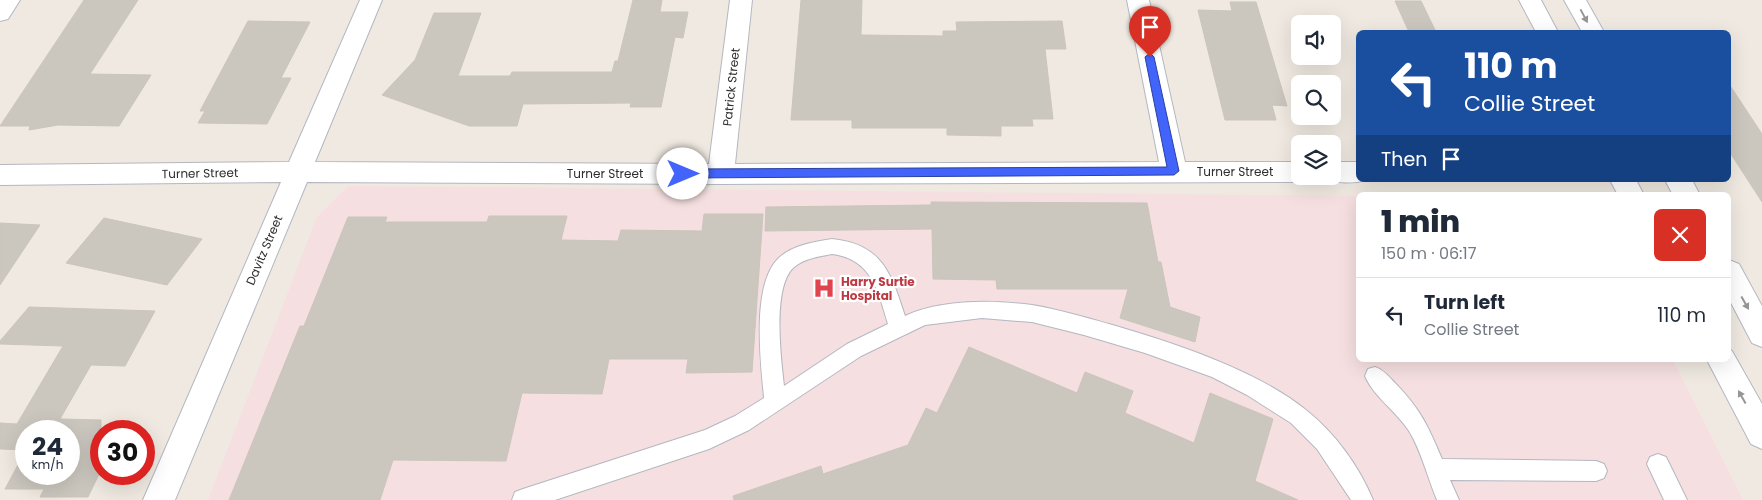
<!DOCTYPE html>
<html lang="en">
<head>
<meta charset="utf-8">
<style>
  :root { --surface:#fff; --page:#f2f2f3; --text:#1f2937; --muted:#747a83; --line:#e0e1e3 }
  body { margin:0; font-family:Poppins,sans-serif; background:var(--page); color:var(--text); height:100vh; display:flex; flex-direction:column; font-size:19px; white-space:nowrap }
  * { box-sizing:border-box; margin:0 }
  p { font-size:16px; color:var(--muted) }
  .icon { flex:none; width:28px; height:28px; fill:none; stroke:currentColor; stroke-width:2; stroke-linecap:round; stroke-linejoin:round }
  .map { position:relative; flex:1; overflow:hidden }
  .details { position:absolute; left:1356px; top:192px; width:375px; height:170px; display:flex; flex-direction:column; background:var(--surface); border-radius:8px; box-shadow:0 5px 20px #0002 }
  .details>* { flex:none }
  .top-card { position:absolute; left:1356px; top:30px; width:375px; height:152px; border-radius:8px; box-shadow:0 5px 20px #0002; background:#1a4fa0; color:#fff; overflow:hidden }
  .fabs { position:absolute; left:1291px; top:15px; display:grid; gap:10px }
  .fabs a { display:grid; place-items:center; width:50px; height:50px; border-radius:8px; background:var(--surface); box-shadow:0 5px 20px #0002; font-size:25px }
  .speed { position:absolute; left:15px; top:420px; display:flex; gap:10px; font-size:25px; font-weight:700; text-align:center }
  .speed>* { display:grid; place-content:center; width:65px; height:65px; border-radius:50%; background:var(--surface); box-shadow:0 5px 20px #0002; line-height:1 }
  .speed small { font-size:12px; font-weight:400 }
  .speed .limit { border:8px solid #d22; background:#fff; color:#111 }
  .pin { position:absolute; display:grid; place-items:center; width:42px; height:42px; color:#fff; margin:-51px -21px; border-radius:50% 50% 50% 0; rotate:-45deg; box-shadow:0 0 5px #0007 }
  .pin .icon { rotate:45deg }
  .me { position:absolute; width:55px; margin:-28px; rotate:90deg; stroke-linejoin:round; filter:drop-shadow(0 0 4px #0008) }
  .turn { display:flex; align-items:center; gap:18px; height:105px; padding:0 25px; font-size:22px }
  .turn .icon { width:65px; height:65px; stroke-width:2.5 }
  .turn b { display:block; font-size:35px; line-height:42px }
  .then { display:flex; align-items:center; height:48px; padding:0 25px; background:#0003; gap:10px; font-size:19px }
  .round { display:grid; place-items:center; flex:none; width:52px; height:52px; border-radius:8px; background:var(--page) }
  .summary { display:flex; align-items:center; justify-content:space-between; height:85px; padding:0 25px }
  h1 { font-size:30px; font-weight:800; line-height:38px }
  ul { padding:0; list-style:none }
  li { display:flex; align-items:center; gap:15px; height:75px; padding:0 25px; border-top:1px solid var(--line) }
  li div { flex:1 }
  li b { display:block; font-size:19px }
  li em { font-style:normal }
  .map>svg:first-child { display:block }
  .medical { fill:#f5dfe0 }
  .building { fill:#cbc7bf; stroke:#cbc5ba; fill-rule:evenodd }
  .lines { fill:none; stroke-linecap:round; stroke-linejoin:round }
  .service-casing { stroke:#b4b7c1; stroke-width:2 }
  .minor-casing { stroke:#b4b7c1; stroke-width:2 }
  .tertiary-casing { stroke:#b4b7c1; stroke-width:2 }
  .service { fill:#fff; fill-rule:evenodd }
  .minor { fill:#fff; fill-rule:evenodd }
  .tertiary { fill:#fff; fill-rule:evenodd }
  .oneway { fill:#969696 }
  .route { fill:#4264fb; stroke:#2b41a3 }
  .labels { text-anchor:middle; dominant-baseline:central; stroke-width:4.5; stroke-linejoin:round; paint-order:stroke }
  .street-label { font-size:12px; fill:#2e2e2e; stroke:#fff }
  .health-label { font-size:12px; font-weight:bold; fill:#be3a42; stroke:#fff; text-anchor:start }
</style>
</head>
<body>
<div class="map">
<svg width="1762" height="500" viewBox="0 0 1762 500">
  <rect width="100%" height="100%" fill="#efe9e1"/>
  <path class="medical" d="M348,186l1011,10v164h314l70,140h-1535l109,-283z"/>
  <path class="building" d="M84,0h54l-48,74 61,1 -32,51 -61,-1 -29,5 1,-4h-30z
    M633,0h29l-2,12h28l-5,26 -8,-1 -14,70h-31l1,-4 -108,1 -6,22h-48l-87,-31 33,-35 19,-47h47l-23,63h52l2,-4h100l3,-11h3z
    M801,0h61l-1,35 82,1v-5h14l-1,-9 106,-1 4,28h-21l8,70h-21l1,7h-32v10l-54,-1v-7h-95v-8h-61z
    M1395,1h26l15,31h-27z
    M1230,2h26l31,104 -15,-1 4,15h-51l-27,-110 34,1z
    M248,21l62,1 -29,56h10l-24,46 -69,-1 7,-12h-5z
    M1729,84l33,50v68l-33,-51z
    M931,202l216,1 11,59h3l9,45 30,10 -5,25 -75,-24 8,-29h-131l-1,-9 -63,-1 -1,-50 -167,2 1,-24 165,-2z
    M704,214h59l-11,158 -66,1 2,-14h-79l-7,35 -80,-1 -16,68 -113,-1 -13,40h-151l71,-174h4l44,-109h39l-2,5h102l2,-6h78l-6,24 57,1 3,-11 81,1z
    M104,218l98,21 -35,46 -101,-22z
    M0,223l40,2 -40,60z
    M29,307l126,4 -30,55 -34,-1 -31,54 41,1v50l-13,27h-48l4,-8h-39l21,-39 -26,-1v-26l17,1 46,-78 -63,-2v-3zM26,431h43v43h-43z
    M969,347l108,46 8,-21 48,19 -8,22 69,30 16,-50 63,26 -18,62 43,19h-564l-1,-4 88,-30 2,8 85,-29 18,-37 11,5z"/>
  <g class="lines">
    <g class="service-casing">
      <path id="service" d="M832,239c50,5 59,34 73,77 36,-17 88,-16 127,-11 25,4 52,12 77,19 62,18 146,45 197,86 29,23 53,56 67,90h-22l-34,-51 -26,-26 -44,-28 -35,-18 -67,-24 -61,-18 -52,-13 -50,-4 -57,7 -64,31 -112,74 -40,19 -154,51h-43l3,-8 8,-3 182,-59 30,-14 29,-18c-3,-35 -14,-117 17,-142 15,-12 34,-14 51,-17zM832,254c40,5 46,37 56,70l-41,20 -63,42c-3,-27 -12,-97 9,-118 11,-10 25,-11 39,-14z
        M1375,367c9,3 14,10 21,17 25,26 32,42 46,75l154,2 8,3 3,7 -3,7 -8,3 -146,-1 9,20h-22c-9,-21 -16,-50 -28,-69 -13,-20 -35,-34 -44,-55l3,-7z
        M1658,454l8,3 21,43h-23l-17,-36 3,-7z"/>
    </g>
    <g class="minor-casing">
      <path id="minor" d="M0,0h20l-12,19 -8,2z
        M360,0h22l-67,162 394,2 21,-164h22l-17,164 424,-2 -32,-162h22l36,162h115v14h11l-2,3 -9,3 -579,2 -414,-2 -132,318h-32l138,-318 -281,3v-20l289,-3z
        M1332,162h27v18h7c-13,4 -30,3 -43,-1l-2,-3h11z"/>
    </g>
    <g class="tertiary-casing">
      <path id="tertiary" d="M1519,0h22l17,32h-22z
        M1564,0h22l18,32h-22z
        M1610,180h26l8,15h-26z
        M1665,180h27l8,15h-27z
        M1729,260l10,4 23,42v41l-10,-4 -23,-44z
        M1729,349l3,2 30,53v45l-11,-5 -44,-84h22z"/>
    </g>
    <use href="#service" class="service"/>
    <use href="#minor" class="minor"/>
    <use href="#tertiary" class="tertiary"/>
  </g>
  <defs><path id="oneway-solid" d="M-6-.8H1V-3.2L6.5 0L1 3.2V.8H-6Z" transform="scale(1.25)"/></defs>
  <g class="oneway">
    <use href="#oneway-solid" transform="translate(1584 16) rotate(62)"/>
    <use href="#oneway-solid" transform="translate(1745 303) rotate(61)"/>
    <use href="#oneway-solid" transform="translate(1742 397) rotate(-119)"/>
  </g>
  <path class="route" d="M1150,53l4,4 25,114 -5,4 -491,3 -6,-4 6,-5 484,-2 -22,-110z"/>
  <defs>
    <g id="hospital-bare" transform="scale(1.725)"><path d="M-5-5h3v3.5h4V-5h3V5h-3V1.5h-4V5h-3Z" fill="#e0444e" stroke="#fff" stroke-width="2.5" paint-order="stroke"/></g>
  </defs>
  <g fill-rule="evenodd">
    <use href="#hospital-bare" x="824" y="288"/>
  </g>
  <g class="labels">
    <g class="street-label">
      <text transform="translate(731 87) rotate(-84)">Patrick Street</text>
      <text x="1235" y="171">Turner Street</text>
      <text transform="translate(200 173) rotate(-1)">Turner Street</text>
      <text x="605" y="173">Turner Street</text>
      <text transform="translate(264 250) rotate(-67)">Davitz Street</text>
    </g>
    <g class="health-label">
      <text x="841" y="281">Harry Surtie<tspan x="841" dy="14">Hospital</tspan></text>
    </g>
  </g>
</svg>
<div class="fabs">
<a><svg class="icon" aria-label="sound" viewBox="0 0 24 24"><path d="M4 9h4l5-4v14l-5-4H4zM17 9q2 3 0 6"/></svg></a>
<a><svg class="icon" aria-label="search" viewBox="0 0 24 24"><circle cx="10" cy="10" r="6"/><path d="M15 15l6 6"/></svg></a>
<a><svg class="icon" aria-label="layers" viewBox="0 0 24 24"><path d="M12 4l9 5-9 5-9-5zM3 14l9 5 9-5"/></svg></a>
</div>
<div class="speed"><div>24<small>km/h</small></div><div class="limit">30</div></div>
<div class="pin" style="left:1150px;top:57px;background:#d93025"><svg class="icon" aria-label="arrive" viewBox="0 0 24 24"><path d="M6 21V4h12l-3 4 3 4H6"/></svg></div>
<svg class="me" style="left:683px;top:174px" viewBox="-20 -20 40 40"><circle r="19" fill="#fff"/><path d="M0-13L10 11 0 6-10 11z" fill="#4264fb"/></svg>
<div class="top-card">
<div class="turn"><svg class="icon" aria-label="left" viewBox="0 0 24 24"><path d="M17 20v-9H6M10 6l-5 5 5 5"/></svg><div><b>110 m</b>Collie Street</div></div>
<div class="then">Then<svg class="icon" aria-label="arrive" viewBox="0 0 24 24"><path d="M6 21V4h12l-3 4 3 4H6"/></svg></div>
</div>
<section class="details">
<div class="summary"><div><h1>1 min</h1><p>150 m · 06:17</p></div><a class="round" style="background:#d93025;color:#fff"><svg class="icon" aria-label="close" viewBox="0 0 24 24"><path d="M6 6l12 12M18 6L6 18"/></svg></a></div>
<ul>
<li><svg class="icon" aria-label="left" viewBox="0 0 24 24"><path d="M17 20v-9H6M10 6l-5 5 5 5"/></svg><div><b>Turn left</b><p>Collie Street</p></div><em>110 m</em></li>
</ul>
</section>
</div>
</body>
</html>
